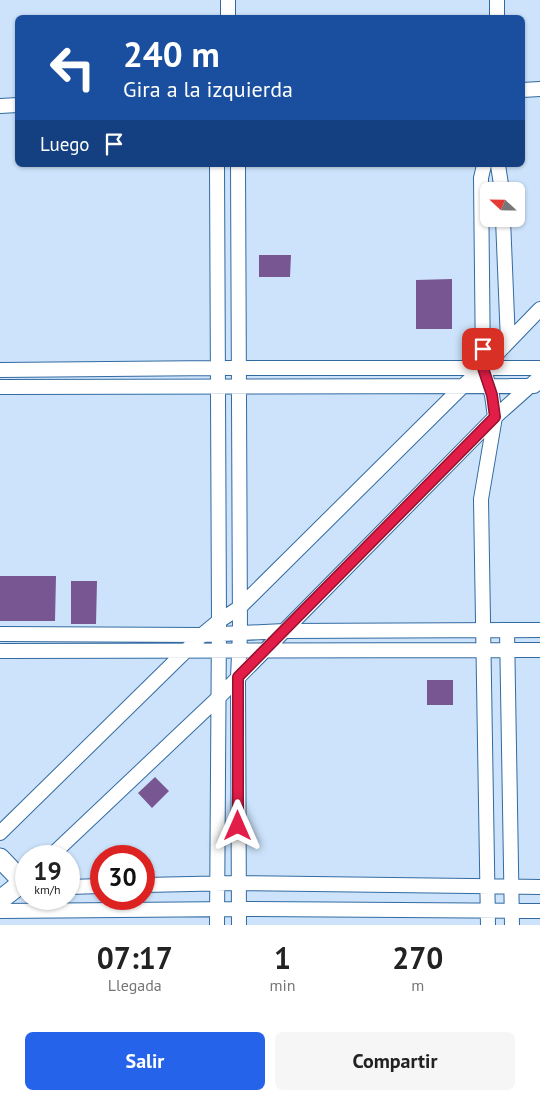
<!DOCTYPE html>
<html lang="es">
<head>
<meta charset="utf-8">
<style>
  :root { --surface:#fff; --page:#f6f6f6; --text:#222; --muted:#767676; --accent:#2563eb }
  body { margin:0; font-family:"PT Sans",sans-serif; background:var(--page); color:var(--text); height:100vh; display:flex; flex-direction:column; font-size:19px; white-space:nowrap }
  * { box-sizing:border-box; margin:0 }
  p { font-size:16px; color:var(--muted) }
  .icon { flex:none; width:28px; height:28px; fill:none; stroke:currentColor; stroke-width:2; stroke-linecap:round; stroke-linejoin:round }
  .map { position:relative; height:925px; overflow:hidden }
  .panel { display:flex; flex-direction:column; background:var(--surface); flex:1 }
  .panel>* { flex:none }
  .banner { position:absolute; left:15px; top:15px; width:510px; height:152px; border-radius:8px; box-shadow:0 1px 4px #0004; background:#1a4fa0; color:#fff; overflow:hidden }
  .needle { width:32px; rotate:292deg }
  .fabs { position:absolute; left:480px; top:182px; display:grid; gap:10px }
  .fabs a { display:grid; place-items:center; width:45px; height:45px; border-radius:8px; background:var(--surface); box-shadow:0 1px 4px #0004; font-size:25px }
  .speed { position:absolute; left:15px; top:845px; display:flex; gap:10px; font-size:25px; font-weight:700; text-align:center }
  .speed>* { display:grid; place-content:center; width:65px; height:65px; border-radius:50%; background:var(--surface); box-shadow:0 1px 4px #0004; line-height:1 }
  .speed small { font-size:12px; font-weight:400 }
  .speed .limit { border:8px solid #d22; background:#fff; color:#111 }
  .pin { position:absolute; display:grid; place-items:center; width:42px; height:42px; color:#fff; margin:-21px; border-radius:10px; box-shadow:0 2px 8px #0006 }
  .me { position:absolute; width:55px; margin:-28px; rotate:0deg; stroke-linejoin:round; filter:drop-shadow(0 0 4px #0008) }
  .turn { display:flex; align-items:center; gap:18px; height:105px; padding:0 25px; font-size:22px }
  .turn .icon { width:65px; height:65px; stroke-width:2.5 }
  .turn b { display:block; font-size:35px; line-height:42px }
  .then { display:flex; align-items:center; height:48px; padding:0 25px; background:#0003; gap:10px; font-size:19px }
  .eta { display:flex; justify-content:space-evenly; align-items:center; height:85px; text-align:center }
  .eta b { font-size:30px; font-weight:700; line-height:35px }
  .button { display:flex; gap:10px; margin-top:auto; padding:10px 25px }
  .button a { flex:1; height:58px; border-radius:8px; background:var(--accent); color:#fff; font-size:20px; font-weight:700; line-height:58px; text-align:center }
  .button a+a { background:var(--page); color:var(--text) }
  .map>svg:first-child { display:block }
  .building { fill:#785691 }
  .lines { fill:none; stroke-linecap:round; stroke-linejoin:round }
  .street-casing { stroke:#336ba1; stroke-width:16 }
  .secondary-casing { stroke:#336ba1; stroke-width:21 }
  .street { stroke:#fff; stroke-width:14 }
  .secondary { stroke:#fff; stroke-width:19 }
  .route-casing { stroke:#92132f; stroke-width:12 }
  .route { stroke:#e11d48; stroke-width:9 }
</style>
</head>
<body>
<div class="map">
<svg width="540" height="925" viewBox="0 0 540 925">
  <rect width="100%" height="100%" fill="#cce3fb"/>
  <path class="building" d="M259,255h32l-1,22h-31z
    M452,279v50h-36v-49z
    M0,576h56l-1,45h-55z
    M71,581h26l-1,43h-25z
    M427,680h26v25h-26z
    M155,777l14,14 -17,17 -14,-15z"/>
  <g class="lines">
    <g class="street-casing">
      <path id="street" d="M228,0v18
        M497,0v18
        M522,90l18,-1
        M0,106l18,-1
        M238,165l2,468 -2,44 1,248
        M484,165l-3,13 2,190 9,27 3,22 -14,82 7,426
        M498,165l4,26
        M503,219l5,123
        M0,370l217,-2h323
        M0,387l534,-1
        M507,630l5,295
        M0,634l202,1 82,-4 256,-1
        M0,651l540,-1
        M0,833l202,-198 17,-14 20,-13 224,-222 20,-18 57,-59
        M51,856l167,-158 277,-281 45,-40
        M144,885l94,-2 302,4
        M69,887l32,-1
        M0,911l239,-2 301,2
        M217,925l2,-304 -2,-456"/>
    </g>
    <g class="secondary-casing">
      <path id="secondary" d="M0,858l23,24 -23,18"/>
    </g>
    <use href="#street" class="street"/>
    <use href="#secondary" class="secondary"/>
  </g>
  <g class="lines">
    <g class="route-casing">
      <path id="route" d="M238,826v-149l257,-260 -3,-22 -9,-27v-19"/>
    </g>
    <use href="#route" class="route"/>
  </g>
</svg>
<div class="fabs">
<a><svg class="needle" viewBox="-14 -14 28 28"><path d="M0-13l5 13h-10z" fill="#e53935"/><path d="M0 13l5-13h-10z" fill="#767676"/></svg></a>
</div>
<div class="speed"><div>19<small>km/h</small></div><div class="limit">30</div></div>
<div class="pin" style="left:483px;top:349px;background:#d93025"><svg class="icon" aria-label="arrive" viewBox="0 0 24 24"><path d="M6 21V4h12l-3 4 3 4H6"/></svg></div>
<svg class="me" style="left:238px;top:826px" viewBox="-20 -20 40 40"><path d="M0-17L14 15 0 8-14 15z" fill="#e11d48" stroke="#fff" stroke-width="4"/></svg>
<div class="banner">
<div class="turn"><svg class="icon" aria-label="left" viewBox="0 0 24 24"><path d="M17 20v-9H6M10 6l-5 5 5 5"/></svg><div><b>240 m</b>Gira a la izquierda</div></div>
<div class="then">Luego<svg class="icon" aria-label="arrive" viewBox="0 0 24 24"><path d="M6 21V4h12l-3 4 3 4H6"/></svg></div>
</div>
</div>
<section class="panel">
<div class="eta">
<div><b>07:17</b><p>Llegada</p></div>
<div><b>1</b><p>min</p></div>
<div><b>270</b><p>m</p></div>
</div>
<div class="button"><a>Salir</a><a>Compartir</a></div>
</section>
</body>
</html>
